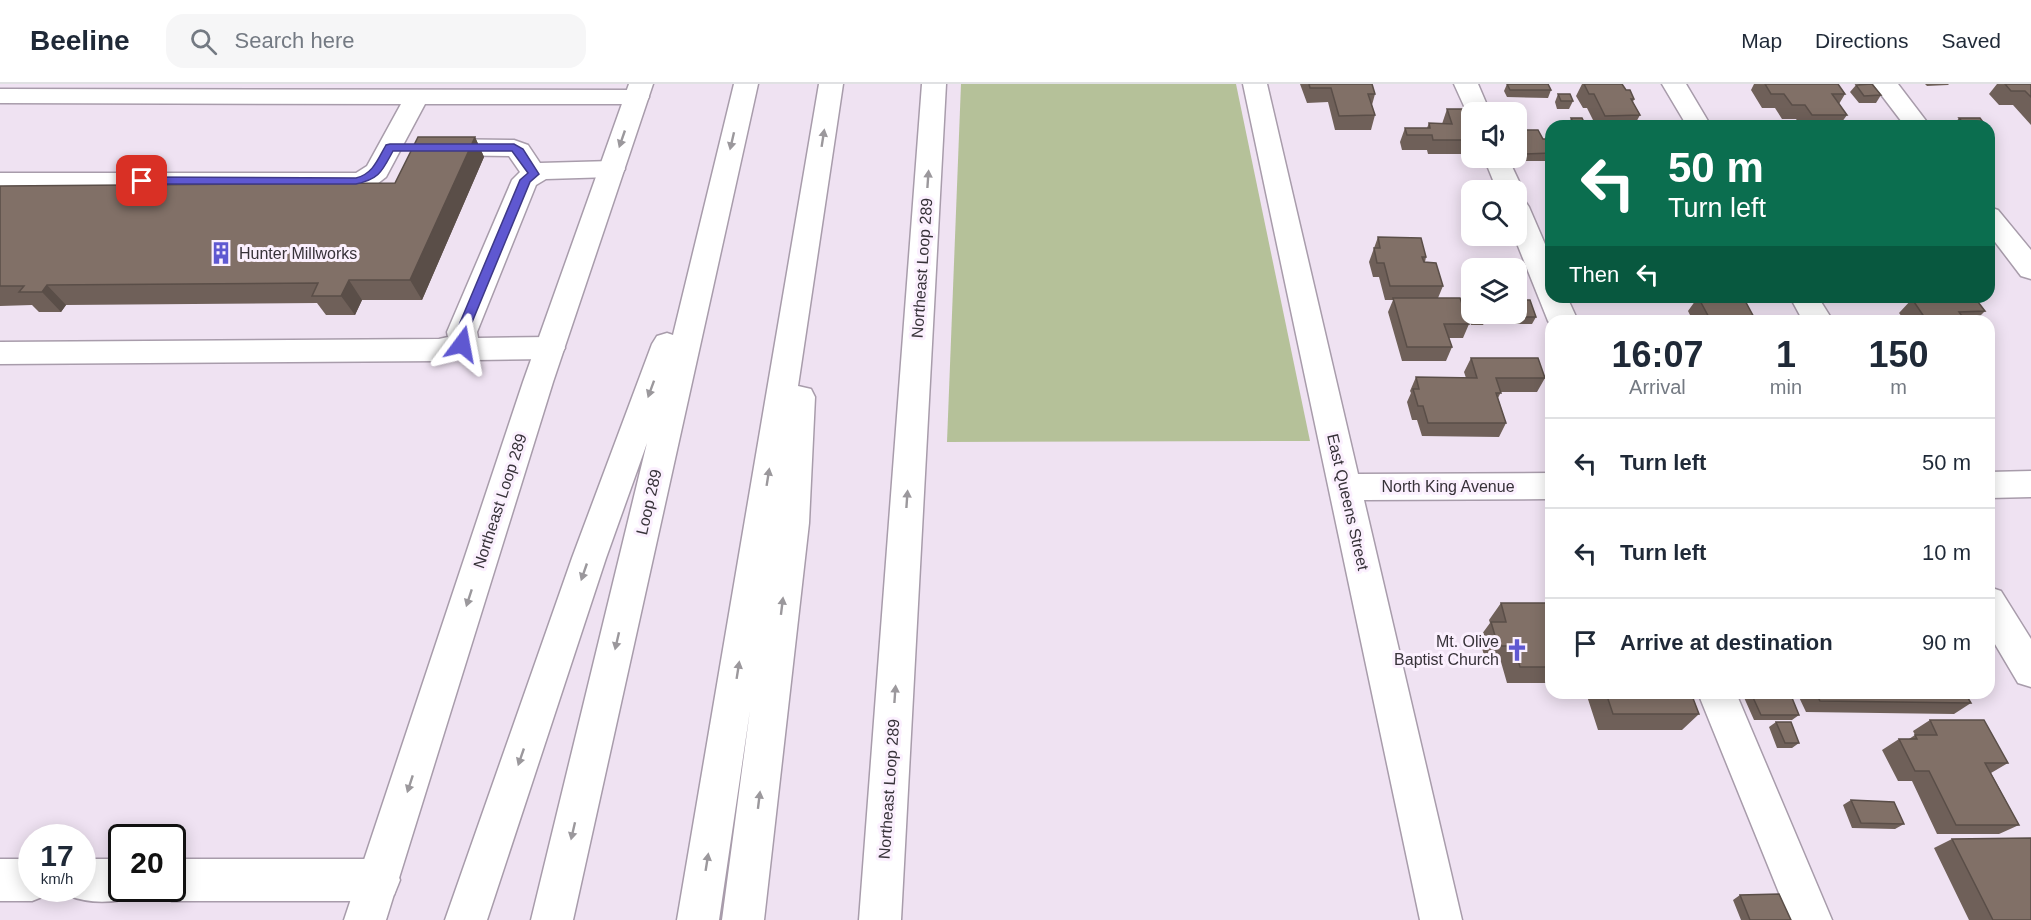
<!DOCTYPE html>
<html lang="en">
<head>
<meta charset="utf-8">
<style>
  :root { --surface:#fff; --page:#f6f6f7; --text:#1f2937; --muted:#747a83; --line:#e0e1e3 }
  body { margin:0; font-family:Helvetica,sans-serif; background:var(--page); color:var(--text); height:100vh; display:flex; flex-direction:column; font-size:22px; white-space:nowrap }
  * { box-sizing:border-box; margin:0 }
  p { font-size:20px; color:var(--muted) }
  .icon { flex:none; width:33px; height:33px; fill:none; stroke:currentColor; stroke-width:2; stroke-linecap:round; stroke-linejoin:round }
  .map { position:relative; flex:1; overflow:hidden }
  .sheet { position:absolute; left:1545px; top:231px; width:450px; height:384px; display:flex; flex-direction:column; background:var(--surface); border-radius:18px; box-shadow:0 3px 15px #0003 }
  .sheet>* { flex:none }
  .top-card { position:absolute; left:1545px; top:36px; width:450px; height:183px; border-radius:18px; box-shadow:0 3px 15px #0003; background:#0b6e4f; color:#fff; overflow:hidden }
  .controls { position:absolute; left:1461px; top:18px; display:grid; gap:12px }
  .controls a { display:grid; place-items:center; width:66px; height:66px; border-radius:12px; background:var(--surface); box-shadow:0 3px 15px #0003; font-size:30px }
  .speed { position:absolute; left:18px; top:740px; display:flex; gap:12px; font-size:30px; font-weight:700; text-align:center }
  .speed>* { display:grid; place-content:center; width:78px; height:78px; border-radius:50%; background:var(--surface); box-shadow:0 3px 15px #0003; line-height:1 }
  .speed small { font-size:15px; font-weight:400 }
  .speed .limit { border:3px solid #111; border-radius:9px; background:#fff; color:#111 }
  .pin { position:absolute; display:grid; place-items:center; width:51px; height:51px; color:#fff; margin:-26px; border-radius:12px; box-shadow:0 3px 9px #0006 }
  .me { position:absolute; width:66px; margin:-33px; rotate:13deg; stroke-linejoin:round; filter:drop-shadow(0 0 4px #0008) }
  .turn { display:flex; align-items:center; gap:21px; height:126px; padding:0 24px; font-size:27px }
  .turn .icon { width:78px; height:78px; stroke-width:2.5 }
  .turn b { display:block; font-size:42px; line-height:51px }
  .then { display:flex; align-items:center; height:57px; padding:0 24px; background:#0003; gap:12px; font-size:22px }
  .eta { display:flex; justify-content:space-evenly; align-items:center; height:102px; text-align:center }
  .eta b { font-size:36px; font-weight:700; line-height:42px }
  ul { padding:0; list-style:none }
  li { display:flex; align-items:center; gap:18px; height:90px; padding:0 24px; border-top:2px solid var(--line) }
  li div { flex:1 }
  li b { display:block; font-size:22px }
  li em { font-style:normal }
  header { display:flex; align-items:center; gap:36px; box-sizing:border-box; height:84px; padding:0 30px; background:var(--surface); border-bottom:2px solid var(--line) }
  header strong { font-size:28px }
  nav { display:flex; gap:33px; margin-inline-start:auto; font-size:21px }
  .search { width:420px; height:54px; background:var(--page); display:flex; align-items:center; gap:15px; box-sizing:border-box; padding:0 21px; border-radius:18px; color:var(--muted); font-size:22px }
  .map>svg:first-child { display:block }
  .green { fill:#b5c199 }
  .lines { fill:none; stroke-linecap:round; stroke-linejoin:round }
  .minor-casing { stroke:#a89cab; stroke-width:3 }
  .major-casing { stroke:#a89cab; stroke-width:3 }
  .highway-casing { stroke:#a89cab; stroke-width:3 }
  .minor { fill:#fff; fill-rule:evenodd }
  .major { fill:#fff; fill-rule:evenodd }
  .highway { fill:#fff; fill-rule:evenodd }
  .wall { fill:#6f6059 }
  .shaded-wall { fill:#5a4e48 }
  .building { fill:#817067; stroke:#5a4e48; stroke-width:1.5 }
  .oneway { fill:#9b989c }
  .route { fill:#5f58d1; stroke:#3e3988; stroke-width:1.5 }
  .labels { text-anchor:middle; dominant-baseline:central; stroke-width:6; stroke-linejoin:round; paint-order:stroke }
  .poi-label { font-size:16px; fill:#373239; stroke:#fbf0fe; text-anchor:start }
  .street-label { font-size:16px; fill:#373239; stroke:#fbf0fe }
</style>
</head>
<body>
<header>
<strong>Beeline</strong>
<div class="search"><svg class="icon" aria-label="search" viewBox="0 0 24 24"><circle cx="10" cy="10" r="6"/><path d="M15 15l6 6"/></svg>Search here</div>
<nav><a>Map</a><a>Directions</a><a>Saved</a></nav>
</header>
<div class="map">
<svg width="2031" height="836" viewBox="0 0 2031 836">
  <rect width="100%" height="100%" fill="#efe2f2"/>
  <path class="green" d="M961,0h275l74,357 -363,1z"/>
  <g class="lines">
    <g class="minor-casing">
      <path id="minor" d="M1243,0h24l91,390 193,-1v26l-187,1 98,420h-42z
        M1454,0h24l12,28h-18v6l-3,-1z
        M1662,0h24l25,42h-24z
        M1873,0h25l32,42h-25z
        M0,5l637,1 9,2 3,5 -3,5 -9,2h-212l-39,73 -9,7 -21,5h-356v-16h356l11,-7 34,-62 -401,-1z
        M435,55l79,1 14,5 12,18 72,-2 9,2 4,6 -4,6 -9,2 -66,2 -10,6 -59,147 1,6 72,-1 10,3 5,8 -5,8 -10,3 -74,1 -14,-5 -23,6 -439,3v-22l439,-3 9,-2 -1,-5 65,-152 8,-8 -11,-16 -74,-1 -9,-2 -4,-6 4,-6z
        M1484,74h24l15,32 -4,6 -3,1v-7h-19z
        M1516,114l9,3 4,6 22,51v39h16l11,24h-27v4l-3,-4 -34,-85h2z
        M1989,123l9,3 33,40v29l-10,-3 -32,-42z
        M1790,213h28l15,24h-30z
        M2031,387v26l-42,1v-26z
        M1989,503l12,4 30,48v48l-13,-4 -29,-49z
        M1698,609h38l96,227h-42z
        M0,775h32v29h17l-2,7 -15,6h-32z
        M82,775h40v29h17l-2,7c-22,9 -48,9 -70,0l-2,-7h17z
        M172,775h207l15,6 6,15 -6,15 -15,6h-207l-15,-6 -2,-7h17z"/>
    </g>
    <g class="major-casing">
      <path id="major" d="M629,0h24l-100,298 -167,538h-42l179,-538z
        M922,0h24l-45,836h-42z"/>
    </g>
    <g class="highway-casing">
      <path id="highway" d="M734,0h24l-185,836h-42l116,-477 -41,115 -119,362h-42l127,-362 80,-214 5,-8 10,-3 6,2z
        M819,0h24l-45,302 13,3 4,8 -6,126 -45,397h-42l28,-210 -31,210h-42z"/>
    </g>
    <use href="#minor" class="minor"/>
    <use href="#major" class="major"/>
    <use href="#highway" class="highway"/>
  </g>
  <path class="wall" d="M1300,0h72l3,10 -3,11 3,10 -4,15h-36l-7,-28 -21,1z
    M1507,0h41l3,6 -3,8 -41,-1 -3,-6z
    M1582,0h40l4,6 8,9 -1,3 7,13 -6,11h-38l-9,-18h-4l-7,-12z
    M1754,0h84l7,10 -6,10 8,11 -8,11h-38l-5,-7h-14l-7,-11h-13l-11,-18z
    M1925,0h24l-1,1 -21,1z
    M1997,0h34v41l-18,-20h-14l-10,-11z
    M1856,1l25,10 -5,8h-17l-9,-11z
    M1558,10l15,7 -4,8h-12l-2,-7z
    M1447,25l25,22v18l-3,5h-41l-1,-4h-25l-2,-8 5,-14h22l2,-5 13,1z
    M1571,34l15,8h-18z
    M1959,34l27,8h-33z
    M1521,46l22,9h8v22h-29l-6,-12v-6l2,-4v-2z
    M475,53l9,20 -62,143h-60l-7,15h-29l-9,-12 -251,2 -5,7h-22l-7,-7 -32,1v-120l395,-3z
    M1378,153l48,20 -1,5 18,24 -5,12 31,26 -6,14h-14l3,9 -6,14h-44l-14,-49 5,-12h-8l-6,-23h-6l-4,-15z
    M1465,184h7v34l-10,-27z
    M1698,213l58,24h-63l-5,-10z
    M1912,215l73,12 -10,10h-70l-6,-8z
    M1470,221h2v9h13l2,4 -4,7h-12l-4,-13z
    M1495,230h21l20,3 -4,7h-33z
    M1471,274l74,20 -8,14h-36l-3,6 8,25 -7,14 -77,-1 -5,-16h-5l-5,-18 4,-9 -1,-2 6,-14 50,1 -2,-6z
    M1501,519h50v80h-44l-6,-21h-15l-7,-24 11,-15 -1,-3z
    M1586,609h105l8,21 -17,16h-84z
    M1742,609h48l9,22 -7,5h-38z
    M1797,609h168l6,10 -17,11 -148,-2z
    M1930,636l78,43 -17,10 28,52 -20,9h-62l-25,-53h-14l-16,-31 17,-11h10l6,-4 -2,-4z
    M1776,638l23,21 -7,5h-15l-8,-21z
    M1851,716l53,24 -9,5 -43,-1 -9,-23z
    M1952,755l79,81h-62l-35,-72z
    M1740,811l51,25h-50l-8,-20z"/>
  <path class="shaded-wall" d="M475,53l9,20 -62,143 -12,-20z
    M349,196l13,20 -7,15 -14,-19z
    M47,201l19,20 -5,7 -19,-20z"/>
  <path class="building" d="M1309,0h63l3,10h-7l7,21 -36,1 -8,-28h-21z
    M1507,0h41l3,6h-41z
    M1584,0h38l4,6h4l4,9h-3l9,16 -35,1 -11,-22h-5z
    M1765,0h73l7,10h-13l15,21h-35l-7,-10h-13l-8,-11h-13z
    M1872,0l9,11 -17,1 -8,-11z
    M2005,0h26v13l-6,-6h-14z
    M1558,10h12l3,7h-12z
    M1447,25h16l9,22v9h-39l-1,-5h-25l-2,-7h25l-1,-5 23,1z
    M1571,34h11l4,8h-11z
    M1959,34h21l6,8h-20z
    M1521,46h17l5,9h8v14l-26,1 -7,-15h7z
    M418,53h57l-65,143h-61l-8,16h-29l6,-13 -271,2 -5,7h-23l5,-6h-24v-100l395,-3z
    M1378,153l43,1 5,19h-4l2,5 12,1 7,23h-53l-6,-23h-7l-3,-15h6z
    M1465,184h18h-11v18z
    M1698,213h45l13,24h-45z
    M1393,214h67l9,26h-25l8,23h-45z
    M1975,214l10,13 -26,1 7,9h-39l-15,-22z
    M1516,216h14l6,17h-34l-1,-3h15z
    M1473,230h12l2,4h-12z
    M1471,274h67l7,20h-49l5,15h-5l10,30h-78l-5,-17h-5l-5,-17h6l-3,-12 61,1z
    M1501,519h50v64h-31l-6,-21h-16l-7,-24h15z
    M1606,609h85l8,21h-86z
    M1751,609h39l9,22h-38z
    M1816,609h149l6,10 -151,-2z
    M1930,636h54l24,43h-23l34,62h-63l-27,-54h-14l-16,-32h18l-2,-4h22z
    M1776,638h15l8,21h-14z
    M1851,716l43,2 10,22 -43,-1z
    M2031,754v82h-38l-41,-81z
    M1779,810l12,26h-41l-10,-25z"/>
  <defs><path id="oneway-solid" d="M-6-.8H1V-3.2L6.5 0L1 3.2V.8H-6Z" transform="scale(1.5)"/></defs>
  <g class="oneway">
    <use href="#oneway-solid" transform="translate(823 54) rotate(-81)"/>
    <use href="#oneway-solid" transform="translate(622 55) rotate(109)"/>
    <use href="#oneway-solid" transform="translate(732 57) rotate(103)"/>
    <use href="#oneway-solid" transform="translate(928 95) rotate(-86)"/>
    <use href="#oneway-solid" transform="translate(651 305) rotate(110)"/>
    <use href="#oneway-solid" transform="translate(768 393) rotate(-81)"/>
    <use href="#oneway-solid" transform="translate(907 415) rotate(-86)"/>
    <use href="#oneway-solid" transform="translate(584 488) rotate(109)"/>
    <use href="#oneway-solid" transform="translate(469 514) rotate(108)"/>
    <use href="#oneway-solid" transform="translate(782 522) rotate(-83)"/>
    <use href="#oneway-solid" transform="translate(617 557) rotate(103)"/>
    <use href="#oneway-solid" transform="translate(738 586) rotate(-81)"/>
    <use href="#oneway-solid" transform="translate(895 610) rotate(-86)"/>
    <use href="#oneway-solid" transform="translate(521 673) rotate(109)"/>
    <use href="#oneway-solid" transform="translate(410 700) rotate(108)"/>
    <use href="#oneway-solid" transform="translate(759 716) rotate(-83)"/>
    <use href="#oneway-solid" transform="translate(573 747) rotate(103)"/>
    <use href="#oneway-solid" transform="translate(707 778) rotate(-81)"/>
  </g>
  <path class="route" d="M390,60h124l9,5 16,25 -9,8 -62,150 -1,15h-9l-2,-15 64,-152 8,-7 -16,-22h-119c-11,20 -13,28 -37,33h-214l-5,-3 5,-4 214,1c17,-4 22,-19 30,-33z"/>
  <defs>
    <g id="building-bare" transform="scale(1.8)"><path d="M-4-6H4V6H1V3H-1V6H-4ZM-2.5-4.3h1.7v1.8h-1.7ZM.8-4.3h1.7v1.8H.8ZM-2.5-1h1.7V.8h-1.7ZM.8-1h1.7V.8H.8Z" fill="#5f58d1" stroke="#fbf0fe" stroke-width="2.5" paint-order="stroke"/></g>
    <g id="church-bare" transform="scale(1.8)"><path d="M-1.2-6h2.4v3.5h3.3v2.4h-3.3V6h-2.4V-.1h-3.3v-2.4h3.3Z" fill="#5f58d1" stroke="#fbf0fe" stroke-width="2.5" paint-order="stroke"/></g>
  </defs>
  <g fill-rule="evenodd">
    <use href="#building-bare" x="221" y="169"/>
    <use href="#church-bare" x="1517" y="566"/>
  </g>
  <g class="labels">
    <g class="poi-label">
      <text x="239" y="169">Hunter Millworks</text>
      <text x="1499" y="557" text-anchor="end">Mt. Olive<tspan x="1499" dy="18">Baptist Church</tspan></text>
    </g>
    <g class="street-label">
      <text transform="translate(922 184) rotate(-86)">Northeast Loop 289</text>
      <text x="1448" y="402">North King Avenue</text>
      <text transform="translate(500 417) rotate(-72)">Northeast Loop 289</text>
      <text transform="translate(649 418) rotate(-77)">Loop 289</text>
      <text transform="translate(1348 418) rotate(77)">East Queens Street</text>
      <text transform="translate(889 705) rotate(-86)">Northeast Loop 289</text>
    </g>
  </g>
</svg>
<div class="controls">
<a><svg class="icon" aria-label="sound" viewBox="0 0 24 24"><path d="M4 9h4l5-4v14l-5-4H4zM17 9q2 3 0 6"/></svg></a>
<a><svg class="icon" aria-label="search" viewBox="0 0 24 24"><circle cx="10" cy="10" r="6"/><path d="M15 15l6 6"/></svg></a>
<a><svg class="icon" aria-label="layers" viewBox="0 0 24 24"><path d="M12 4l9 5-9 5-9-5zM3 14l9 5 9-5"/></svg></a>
</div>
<div class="speed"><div>17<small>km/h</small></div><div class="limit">20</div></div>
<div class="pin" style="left:142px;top:97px;background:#d93025"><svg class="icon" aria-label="arrive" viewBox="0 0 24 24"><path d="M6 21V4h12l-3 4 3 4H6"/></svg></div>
<svg class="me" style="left:462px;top:260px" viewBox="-20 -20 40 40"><path d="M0-17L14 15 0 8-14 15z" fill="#5f58d1" stroke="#fff" stroke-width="4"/></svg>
<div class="top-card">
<div class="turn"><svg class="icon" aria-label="left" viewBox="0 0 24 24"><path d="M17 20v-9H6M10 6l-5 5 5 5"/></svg><div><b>50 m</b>Turn left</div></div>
<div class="then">Then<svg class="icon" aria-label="left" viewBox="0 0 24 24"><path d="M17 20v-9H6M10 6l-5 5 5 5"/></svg></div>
</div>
<section class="sheet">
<div class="eta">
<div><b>16:07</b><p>Arrival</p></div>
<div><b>1</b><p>min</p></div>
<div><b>150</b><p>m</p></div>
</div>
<ul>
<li><svg class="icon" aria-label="left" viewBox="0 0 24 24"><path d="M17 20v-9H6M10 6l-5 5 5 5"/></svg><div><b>Turn left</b></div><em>50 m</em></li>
<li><svg class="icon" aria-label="left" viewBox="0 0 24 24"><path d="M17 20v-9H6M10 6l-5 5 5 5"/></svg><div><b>Turn left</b></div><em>10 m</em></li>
<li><svg class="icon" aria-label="arrive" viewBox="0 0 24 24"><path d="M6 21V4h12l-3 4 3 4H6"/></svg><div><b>Arrive at destination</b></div><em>90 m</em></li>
</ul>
</section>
</div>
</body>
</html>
